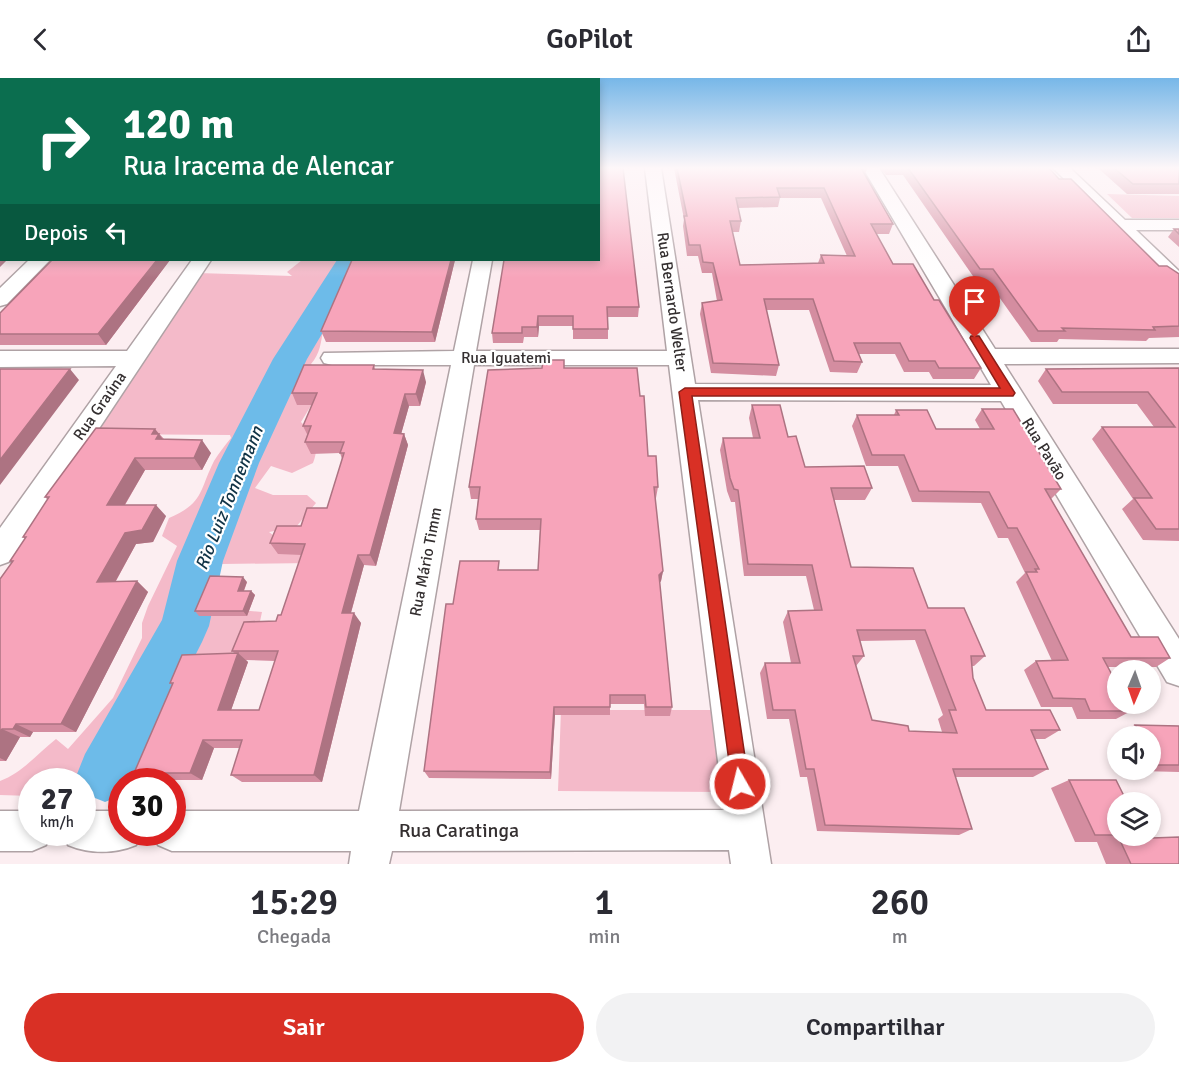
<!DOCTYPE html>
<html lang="pt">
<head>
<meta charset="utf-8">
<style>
  :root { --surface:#fff; --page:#f2f2f3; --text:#2b2b33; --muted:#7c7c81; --accent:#d93025 }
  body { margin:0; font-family:Signika,sans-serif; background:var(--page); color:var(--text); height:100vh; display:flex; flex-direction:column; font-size:22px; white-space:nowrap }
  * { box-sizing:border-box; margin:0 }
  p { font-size:20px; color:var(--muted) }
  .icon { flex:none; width:33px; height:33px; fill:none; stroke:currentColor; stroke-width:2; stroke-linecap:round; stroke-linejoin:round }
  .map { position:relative; height:786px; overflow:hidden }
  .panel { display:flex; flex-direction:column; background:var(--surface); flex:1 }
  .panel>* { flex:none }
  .hud { position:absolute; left:0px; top:0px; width:600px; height:183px; box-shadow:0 3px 9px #0003; background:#0b6e4f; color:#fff; overflow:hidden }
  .needle { width:39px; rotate:182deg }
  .tools { position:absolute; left:1107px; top:582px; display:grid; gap:12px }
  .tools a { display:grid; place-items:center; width:54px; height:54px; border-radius:50%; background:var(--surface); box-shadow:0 3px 9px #0003; font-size:30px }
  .speed { position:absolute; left:18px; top:690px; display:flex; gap:12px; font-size:30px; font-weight:700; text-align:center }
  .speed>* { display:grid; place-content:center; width:78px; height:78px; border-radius:50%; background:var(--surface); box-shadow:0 3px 9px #0003; line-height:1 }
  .speed small { font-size:15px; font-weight:400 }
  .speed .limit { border:9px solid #d22; background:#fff; color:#111 }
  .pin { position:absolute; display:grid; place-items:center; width:51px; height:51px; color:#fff; margin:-62px -26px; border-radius:50% 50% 50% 0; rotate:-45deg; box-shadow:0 0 6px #0007 }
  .pin .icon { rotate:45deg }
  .me { position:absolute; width:66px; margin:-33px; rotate:352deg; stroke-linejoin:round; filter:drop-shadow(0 0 4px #0008) }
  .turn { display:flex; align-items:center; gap:21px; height:126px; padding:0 24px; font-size:27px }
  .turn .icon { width:78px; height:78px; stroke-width:2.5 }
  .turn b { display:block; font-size:42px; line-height:51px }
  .then { display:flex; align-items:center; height:57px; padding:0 24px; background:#0003; gap:12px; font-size:22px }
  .eta { display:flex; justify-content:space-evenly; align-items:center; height:102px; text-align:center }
  .eta b { font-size:36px; font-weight:600; line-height:42px }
  .cta { display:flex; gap:12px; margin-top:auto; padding:12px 24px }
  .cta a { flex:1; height:69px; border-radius:36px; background:var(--accent); color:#fff; font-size:24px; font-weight:600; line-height:69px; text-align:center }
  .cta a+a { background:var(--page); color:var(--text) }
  header { display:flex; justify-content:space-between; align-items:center; height:78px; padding:0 24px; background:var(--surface); font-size:27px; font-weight:600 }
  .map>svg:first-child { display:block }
  .green { fill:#f4bac9; fill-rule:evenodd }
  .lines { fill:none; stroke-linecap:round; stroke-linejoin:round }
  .river { fill:#6dbbe9; fill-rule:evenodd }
  .street-casing { stroke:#afa2a5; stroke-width:3 }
  .street { fill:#fff; fill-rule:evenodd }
  .wall { fill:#d48da0; fill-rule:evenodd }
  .shaded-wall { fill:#ad7382 }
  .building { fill:#f7a4ba; stroke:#ad7382; stroke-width:1.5; fill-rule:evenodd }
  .route { fill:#d93025; stroke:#8d1f18; stroke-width:1.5 }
  .labels { text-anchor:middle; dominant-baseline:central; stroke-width:4.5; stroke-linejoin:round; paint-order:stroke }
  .street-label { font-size:16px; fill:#342f30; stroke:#fff }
  .water-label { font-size:18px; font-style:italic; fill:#103346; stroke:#fff }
  .near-street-label { font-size:20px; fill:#342f30; stroke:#fff }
</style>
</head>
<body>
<header><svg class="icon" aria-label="back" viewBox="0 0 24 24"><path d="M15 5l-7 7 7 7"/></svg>GoPilot<svg class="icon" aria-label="share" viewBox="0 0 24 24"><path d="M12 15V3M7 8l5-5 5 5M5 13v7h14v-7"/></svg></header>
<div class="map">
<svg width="1179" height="786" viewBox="0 0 1179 786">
  <rect width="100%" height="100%" fill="#fceef1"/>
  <path class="green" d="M1107,116l72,2v22h-47z
    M302,182h45l-5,18 8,-14 -6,32c-30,17 -14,47 -33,68l8,8 -7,32 -11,18c13,13 19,23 12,41l-21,10 -21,-7 -16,22 18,7h34l9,8 -20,24 -27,5 17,13 38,-4 -13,22 -89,1 -17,43 57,5 -6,28 -26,14 -87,127 -21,1 -1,14 -16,1 54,-123 31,-46 3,-24 -109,189 -2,-11h-50l-1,14 -31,-1v-14c22,-8 38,-28 56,-42l12,10 45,-51 29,-60v-15l6,-17 29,-60 -15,-10 7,-18c35,-15 30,-27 45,-57 5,-8 11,-16 17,-23l-1,-3 -137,-1 105,-161 94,3 -5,-4zM312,244l-83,172 -32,80c-5,-36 72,-191 94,-227 6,-9 14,-17 21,-25z
    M561,632h152l10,82 -165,-1z"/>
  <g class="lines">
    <path class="river" d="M337,182h29l-59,99 -48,104 -36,98 -14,65 -7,16 -71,140h-9v13l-17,7 -20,-8 -3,-12h-2l-3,-8 8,-20 77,-134 15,-59 42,-98 54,-104z"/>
    <g class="street-casing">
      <path id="street" d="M645,90h16l34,216 296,1 -128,-217h16l116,181h184v14l-175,1 175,275v47l-12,-4 -166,-281 -303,-1 73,464h-40l-2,-14 -337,1 -3,13h-40l2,-13h-179l-14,-6 -5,-13h19v-21h187l92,-446h-119l-8,-2 -3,-5 3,-5 130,-2 19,-91h19l-16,91h191zM474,287h195l55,445 -325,1z
        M1053,90h17l55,52h54v10h-43l43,41v17l-7,-2z
        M29,182h21l-43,44 -7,2v-18z
        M192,182h19l-200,301 -11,4v-37l116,-162 -116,1v-16h127z
        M0,733h32v21h19l-5,13 -14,6h-32z
        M82,733h40v21h19l-5,13c-21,9 -47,9 -68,0l-5,-13h19z"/>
    </g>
    <use href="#street" class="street"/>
  </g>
  <path class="wall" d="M674,90h193l-2,6 28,50 -4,10h-13l17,30 41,36 47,68 -7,11h-41l-4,-7h-25l-9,-18h-36l3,8 -5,11 -27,-1 -21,-62h-43l13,55 -3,11 -65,-3 -11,-59 2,-11 15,-2 -5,-28h-10l-4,-17h-11l-4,-30 1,-7zM780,120h41l26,58 -26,-1 -3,8 -78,2 -8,-33h7l2,-11 -3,-13 40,-1z
    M880,90h169l10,11 100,87 20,8v63l-30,1 -3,3 -87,-2 -2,3h-26l-44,-62 -12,-1 -72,-104h-17z
    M1098,90h81v26h-52z
    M1174,151h5v18l-11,-10z
    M52,182h118l-64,85h-106v-32z
    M352,182h103l-20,82h-109l-5,-11z
    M504,182l135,47 -1,10h-30v22h-35v-13h-34l-1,11h-14l-1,6h-30l-1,-10z
    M374,287l1,4 51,13 -6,24h-11l-8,28h3l4,11 -32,121 -12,-1 -13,48 10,10 -39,159h-80l-11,-7 9,-27h-26l-12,32h-54l-14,-7 38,-88 -2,-2 64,-30 -2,-2 44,-30 5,-6 21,-60 -24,-1 -8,-11 31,-17 26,-18 15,-49 -2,-6 -29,1 -6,-12 3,-6 -5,-10 9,-21h-15l-5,-12zM246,582l29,1 -16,49h-28l17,-48z
    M564,290l76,28 8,60 10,31 -2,11h-1l8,73 -2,10 -2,2 13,124 -2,9h-25l-1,-12h-34v11h-55l-4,64 -122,-1 -5,-7 29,-167 48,-34h37l2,-40h-61l-3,-11 2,-20h-7l-2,-12z
    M1179,290v173l-36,-1 -21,-31 11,-10 -41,-60 10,-12h52l-17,-23h-84l-15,-23 8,-12z
    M752,327l36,32 17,30 67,21 -7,12h-31l17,67 77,41 57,48 -11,10h-2l1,12 13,32 74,20 -15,9h-11l14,30 -15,8h-78l17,52 -13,6 -142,-4 -10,-54h-7l-11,-58h-22l-7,-46 5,-10h26l-8,-41 5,-11 26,-1 -8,-34h-62l-9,-74h-4l-4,-11 -7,-41 3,-12h30l-4,-20zM915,562l28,75 -5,4 4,13 -33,-1 -37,-11 -16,-54 8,-10 -4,-15z
    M982,331l79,80 -10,10 80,138 39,21 -14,9h-49l24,44 -15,8h-39l-5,-12h-31l-17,-37 12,-9h16l-36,-79 9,-9 -17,-35h-10l-17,-35 -69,-1 -14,-36h-32l-14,-40 5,-11h37l2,-5 40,19h44l-5,-9z
    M155,351l9,10 47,14 -9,17h-57l-20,35 41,11 -13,26 -17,2 -20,37h21l11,11 -72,140h-43l-3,5h-10l-14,24h-6v-182l12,-17 -2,-1 15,-22 -2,-2 25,-37 -3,-3z
    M247,504l-3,9h7l4,4 -8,21h-48l-4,-5z
    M1135,647l44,1v46l-38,-1 -1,-1h10v-34h-27l-2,-4z
    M1069,702l49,22 34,36 27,26h-73l-9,-22h-22l-24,-54z"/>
  <path class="shaded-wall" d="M2,170v12h5l-7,7v-17z
    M157,182h13l-64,85 -8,-11z
    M451,182h4l-20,82 -3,-10z
    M538,238l1,10 -1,11 -1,-10z
    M70,291l9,11 -79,105v-25z
    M423,292l3,12 -6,24 -4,-12z
    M405,316l4,12 -11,39 -4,-12z
    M155,351l13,17 -3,5 -13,-17z
    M404,356l4,11 -32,121 -6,-11z
    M202,362l9,13 -9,17 -8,-12z
    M135,380l10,12 -27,46 -11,-11z
    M156,427l10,11 -13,26 -17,2 -27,49 -12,-11 28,-49z
    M358,477l6,10 -16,58 -6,-10z
    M663,493l-2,10 -4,5 2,-11z
    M243,499l4,5 -5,13 -4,-4z
    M137,503l11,11 -72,140 -15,-8z
    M251,513l4,4 -8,21 -4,-5z
    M354,535l7,10 -39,159 -8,-7z
    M238,575l10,9 -20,57 -10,-9z
    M554,629l1,8 -4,64 -1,-7z
    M16,646l17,8 -3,5 -17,-8z
    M2,651l18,8 -14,24 -6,-3v-26z
    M203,662l11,8 -12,32 -12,-7z"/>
  <path class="building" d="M0,90h2v80l-2,2z
    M598,90h25l16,139h-32l1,22h-35v-13h-35l-1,11h-15v6h-30l12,-73h94z
    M677,90h184l32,56h-22l22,40h20l21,36h5l42,68h-42l-4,-7h-26l-9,-18h-46l8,19 -28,-1 -21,-62h-49l15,66 -66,-2 -11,-60 20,-3 -9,-37 -10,-1 -3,-17h-11l-5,-29h3zM777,110h47l31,68 -34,-1 3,8 -84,2 -10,-44h11l-5,-23 44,-1z
    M908,90h141l10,11h12l88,87h8l12,8v52l-26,1 2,3 -93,-2 3,3h-27l-45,-62h-13z
    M1114,90h65v16h-46z
    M1174,151h5v5z
    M52,182h105l-59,74h-98v-21z
    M352,182h99l-19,72 -111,-1z
    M543,282h21v8h73l3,28h4l4,60h8l2,31h-4l9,84 -4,4 13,132h-26l-1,-12h-35v12h-56l-4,65 -126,-1 22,-167h7l7,-43h39l-1,9h40l3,-51h-65l4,-32h-11l19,-117 54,-2z
    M304,287h70l-1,4 50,1 -7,24h-11l-11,39 10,1 -34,121h-12l-16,58h12l-40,162h-83l11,-35h-39l-13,33h-56l39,-90h-3l12,-28 56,-2 -20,57h41l19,-59h-46l12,-29 32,-1 2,-6h3l24,-71 -35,-1 7,-17h24l6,-18h20l17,-55h-4l4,-11h-39l6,-16h-8l14,-33h-25z
    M1179,290v161h-23l-22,-31h18l-50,-71h73l-27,-35h-86l-16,-23z
    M0,291h70l-70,91z
    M752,327h28l8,32 8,-1 9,31 59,-1 8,22h-41l20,79 62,1 15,40h36l21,48h-14l2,22 13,32h64l10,20h-29l17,39h-95l19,60 -147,-4 -11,-56h-8l-11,-59h-22l-8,-47h35l-12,-52 34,-1 -10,-45 -64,-1 -10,-74 -4,-1 -4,-11 -7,-40h37zM857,552h68l31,80h-7l8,23 -48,-2 -1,-5 -36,-6 -19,-64h11z
    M982,331h31l48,80h-16l86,148h27l12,21h-67l15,28v18h9l4,7h-41l-5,-12 -32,-1 -17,-37 32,-1 -42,-88h11l-2,-3h4l-22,-41h-9l-19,-36 -70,-1 -15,-36h-32l-15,-40h42l-3,-5h31l9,19h58z
    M96,350l59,1 -3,5h7l-3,5 46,1 -8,18h-59l-28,47h49l-14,25 -17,3 -28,49 40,-1 -76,143h-45l-3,5h-11l-2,3v-153l13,-18h-3l16,-24h-3l26,-40h-4z
    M210,498l33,1 -5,14h13l-8,20h-48z
    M1135,647l44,1v39h-22l-7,-11v-18h-8z
    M1069,702h47l11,22h-9v33h-23z
    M1150,757l2,3 27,-1v27h-48l-13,-28z"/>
  <linearGradient id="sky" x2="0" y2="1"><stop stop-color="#77b7e8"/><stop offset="0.45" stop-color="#fef7f9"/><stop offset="1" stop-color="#fef7f9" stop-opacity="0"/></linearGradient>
  <rect width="1179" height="200" fill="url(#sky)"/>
  <path class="route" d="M971,258h8l36,57 -2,3h-321l57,388 -2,7 -7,2 -7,-2 -54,-399 6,-4h315l-30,-50z"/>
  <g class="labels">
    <g class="street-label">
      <text transform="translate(672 224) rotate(82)">Rua Bernardo Welter</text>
      <text x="506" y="280">Rua Iguatemi</text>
      <text transform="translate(100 328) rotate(-55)">Rua Graúna</text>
      <text transform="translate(1044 371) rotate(58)">Rua Pavão</text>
      <text transform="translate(426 484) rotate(-79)">Rua Mário Timm</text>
    </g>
    <g class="water-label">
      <text transform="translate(229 420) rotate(-68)">Rio Luiz Tonnemann</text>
    </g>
    <g class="near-street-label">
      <text x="459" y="752">Rua Caratinga</text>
    </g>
  </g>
</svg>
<div class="tools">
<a><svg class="needle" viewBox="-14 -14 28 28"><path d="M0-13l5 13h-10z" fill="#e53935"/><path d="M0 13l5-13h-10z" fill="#7c7c81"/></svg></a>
<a><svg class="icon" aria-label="sound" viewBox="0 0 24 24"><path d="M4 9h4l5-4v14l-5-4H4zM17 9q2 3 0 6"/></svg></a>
<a><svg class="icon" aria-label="layers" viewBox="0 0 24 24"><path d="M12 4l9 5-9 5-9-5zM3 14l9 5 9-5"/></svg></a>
</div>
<div class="speed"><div>27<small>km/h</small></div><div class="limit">30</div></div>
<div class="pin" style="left:975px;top:260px;background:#d93025"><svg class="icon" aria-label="arrive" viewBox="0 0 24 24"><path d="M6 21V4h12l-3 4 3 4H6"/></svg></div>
<svg class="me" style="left:740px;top:706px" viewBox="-20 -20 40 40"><circle r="17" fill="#d93025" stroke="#fff" stroke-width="3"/><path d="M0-11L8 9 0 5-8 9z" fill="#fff"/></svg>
<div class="hud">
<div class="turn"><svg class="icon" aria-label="right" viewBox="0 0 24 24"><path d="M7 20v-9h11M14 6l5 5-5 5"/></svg><div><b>120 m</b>Rua Iracema de Alencar</div></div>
<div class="then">Depois<svg class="icon" aria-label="left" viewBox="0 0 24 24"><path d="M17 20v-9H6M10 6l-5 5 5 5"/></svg></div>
</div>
</div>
<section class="panel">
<div class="eta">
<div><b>15:29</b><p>Chegada</p></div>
<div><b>1</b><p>min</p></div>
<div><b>260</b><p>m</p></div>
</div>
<div class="cta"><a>Sair</a><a>Compartilhar</a></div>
</section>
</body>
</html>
